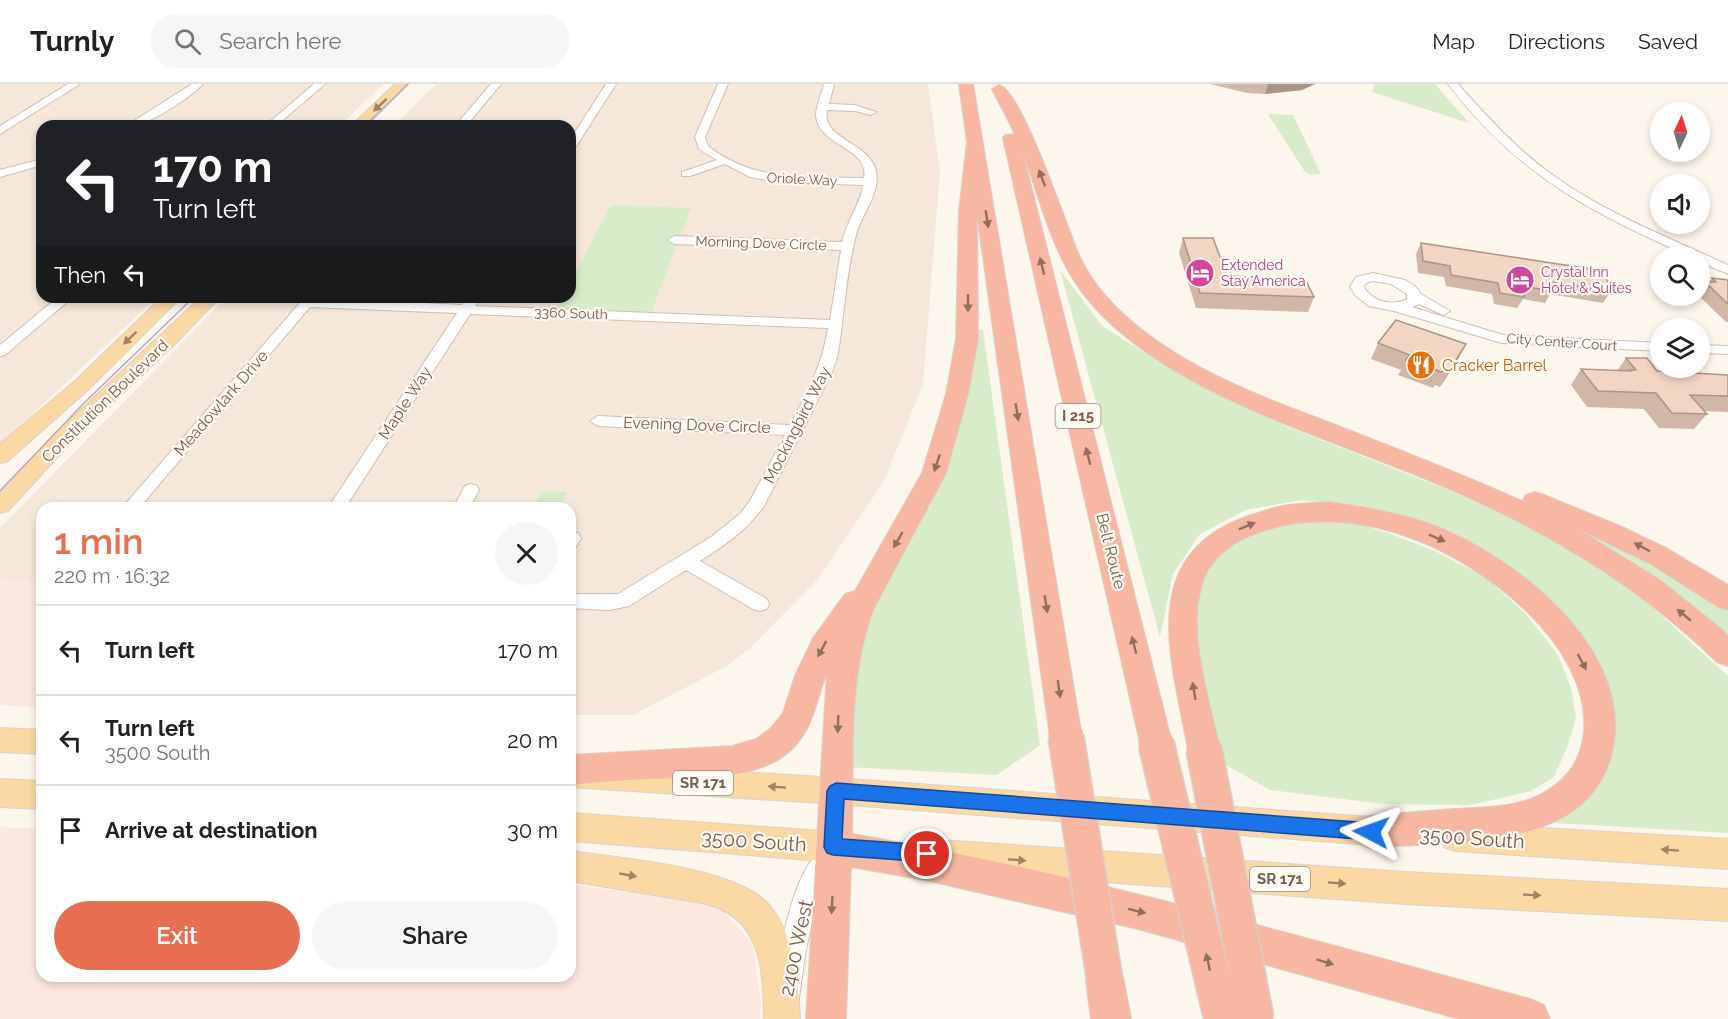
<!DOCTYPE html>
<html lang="en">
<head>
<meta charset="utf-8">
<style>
  :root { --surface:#fff; --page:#f6f6f6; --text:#202124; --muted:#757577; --line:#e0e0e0; --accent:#e76f51 }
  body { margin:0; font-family:Raleway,sans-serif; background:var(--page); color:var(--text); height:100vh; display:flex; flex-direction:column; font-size:22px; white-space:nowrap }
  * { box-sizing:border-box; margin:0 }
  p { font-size:20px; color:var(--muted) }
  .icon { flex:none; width:33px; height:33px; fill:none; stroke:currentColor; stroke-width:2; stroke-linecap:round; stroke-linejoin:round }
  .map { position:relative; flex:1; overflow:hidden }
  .sheet { position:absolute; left:36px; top:418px; width:540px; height:480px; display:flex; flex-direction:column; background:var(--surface); border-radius:18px; box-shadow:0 3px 9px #0003 }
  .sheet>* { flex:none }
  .hud { position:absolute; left:36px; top:36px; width:540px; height:183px; border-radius:18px; box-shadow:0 3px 9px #0003; background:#202124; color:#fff; overflow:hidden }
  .needle { width:39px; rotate:4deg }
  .buttons { position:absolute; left:1650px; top:18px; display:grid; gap:12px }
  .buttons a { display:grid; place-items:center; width:60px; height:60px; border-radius:50%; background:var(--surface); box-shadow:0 3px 9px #0003; font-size:30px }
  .pin { position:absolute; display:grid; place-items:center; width:51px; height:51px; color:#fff; margin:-26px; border:3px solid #fff; border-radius:50%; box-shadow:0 2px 6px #0007 }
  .me { position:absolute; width:66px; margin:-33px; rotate:274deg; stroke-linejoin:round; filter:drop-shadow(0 0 4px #0008) }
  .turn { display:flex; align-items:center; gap:21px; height:126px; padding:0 18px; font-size:27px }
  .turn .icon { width:78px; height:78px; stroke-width:2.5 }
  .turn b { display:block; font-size:42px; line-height:51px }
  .then { display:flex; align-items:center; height:57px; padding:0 18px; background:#0003; gap:12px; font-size:22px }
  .round { display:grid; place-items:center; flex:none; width:63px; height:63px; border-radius:32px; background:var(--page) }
  .headline { display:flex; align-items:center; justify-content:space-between; height:102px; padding:0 18px }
  h1 { font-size:36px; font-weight:600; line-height:45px; color:var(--accent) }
  .button { display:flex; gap:12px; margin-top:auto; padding:12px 18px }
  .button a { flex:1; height:69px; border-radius:36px; background:var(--accent); color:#fff; font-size:24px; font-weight:600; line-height:69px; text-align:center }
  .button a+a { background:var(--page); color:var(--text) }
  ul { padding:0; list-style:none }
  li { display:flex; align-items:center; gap:18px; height:90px; padding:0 18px; border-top:2px solid var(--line) }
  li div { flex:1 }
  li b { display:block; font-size:22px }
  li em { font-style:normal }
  header { display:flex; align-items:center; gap:36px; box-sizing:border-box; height:84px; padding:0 30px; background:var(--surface); border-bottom:2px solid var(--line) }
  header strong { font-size:28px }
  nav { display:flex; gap:33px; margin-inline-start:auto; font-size:21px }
  .search { width:420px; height:54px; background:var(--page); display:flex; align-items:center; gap:15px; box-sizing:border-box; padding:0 21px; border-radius:33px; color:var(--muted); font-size:22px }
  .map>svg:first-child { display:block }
  .residential { fill:#f5e8da }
  .commercial { fill:#fde8e0 }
  .green { fill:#d8ecc9 }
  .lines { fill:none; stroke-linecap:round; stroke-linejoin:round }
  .minor-casing { stroke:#d1beb0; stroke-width:2 }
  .major-casing { stroke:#dad1cd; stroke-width:2 }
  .highway-casing { stroke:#dad1cd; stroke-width:2 }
  .minor { fill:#fff; fill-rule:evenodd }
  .major { fill:#fbd9a5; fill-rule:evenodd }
  .highway { fill:#f7b7a3; fill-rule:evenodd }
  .tram { stroke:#b9a8c9; stroke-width:1.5 }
  .highway-bridge-casing { stroke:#dad1cd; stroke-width:38; stroke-linecap:butt }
  .highway-bridge { stroke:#f7b7a3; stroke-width:35 }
  .wall { fill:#d1b7a8 }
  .shaded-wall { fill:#aa9588 }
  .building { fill:#f3d5c3; stroke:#aa9588; stroke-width:1.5 }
  .oneway { fill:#a18267 }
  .oneway2 { fill:#936e5e }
  .route { fill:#1a73e8; stroke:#114b97; stroke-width:1.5 }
  .labels { text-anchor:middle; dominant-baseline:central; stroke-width:4.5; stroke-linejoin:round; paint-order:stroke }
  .far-street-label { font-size:14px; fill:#7a5c4d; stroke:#fffaf3 }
  .far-hotel-label { font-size:14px; fill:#b23c85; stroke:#fffaf3; text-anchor:start }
  .shield { fill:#fffaf3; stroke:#a28b7f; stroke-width:1.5 }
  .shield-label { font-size:15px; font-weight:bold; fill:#7a5c4d }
  .food-label { font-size:16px; fill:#c56008; stroke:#fffaf3; text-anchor:start }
  .street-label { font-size:16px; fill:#7a5c4d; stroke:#fffaf3 }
  .near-street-label { font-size:20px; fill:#7a5c4d; stroke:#fffaf3 }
</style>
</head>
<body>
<header>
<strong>Turnly</strong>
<div class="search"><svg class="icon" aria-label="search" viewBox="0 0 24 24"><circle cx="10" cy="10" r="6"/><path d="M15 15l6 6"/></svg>Search here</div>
<nav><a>Map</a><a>Directions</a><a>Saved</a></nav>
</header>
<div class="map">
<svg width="1728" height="935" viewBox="0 0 1728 935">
  <rect width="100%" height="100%" fill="#fdf6ec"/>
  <path class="residential" d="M0,0h384l-45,42h-297v171h115l-157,148z
    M436,0h492l12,88 -17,212 -39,97 -66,98 -66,67 -25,20 -94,49h-63v-207h-528v77l-42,-7v-50l227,-231h343v-171h-176z"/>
  <path class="commercial" d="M0,494l42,7v123l-42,-3z
    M0,743l42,2v147h528v-92l93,13 58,11 32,36 8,59 -1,16h-760z"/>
  <path class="green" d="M1375,0h60l34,39 -97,-31z
    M1268,30l25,1 28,59 -11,1 -5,-3z
    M611,121l80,3 -40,105 -94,-4 6,-12h7v-14z
    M1060,186l42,56 82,51 104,50 155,61 110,47 87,61 88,80v157l-173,-10 54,-56 2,-67 -84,-116 -76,-51 -78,-24 -72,-9 -55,10 -46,24 -27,40 -13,63z
    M975,245l8,1 57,415 -43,30 -150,-8 12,-137 31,-60z
    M541,407l26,1 -7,16h-27z
    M1495,408l155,65 78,54v34z
    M1311,437l44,2 36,11 46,18 49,26 38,34 33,41 14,35 5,30 -8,27 -14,32 -23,14 -61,14 -86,-1 -114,-14 -54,-31 -25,-136 8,-50 26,-29 59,-21z"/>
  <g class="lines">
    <g class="minor-casing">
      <path id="minor" d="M68,0h12l-80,50v-8z
        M192,0h11c-16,16 -54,42 -77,42z
        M314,0h11l-49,42h-11z
        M491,0h10l-35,42h-11z
        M606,0h10l-41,64 -5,3v-11z
        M718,0h10l-23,53 3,9c47,37 100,31 156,32 6,-31 -45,-31 -48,-62 0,-10 6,-23 8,-32h10l-5,20 26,1 21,7 -5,3 -16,-4 -28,-1c-6,30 42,31 49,61 5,22 -15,44 -20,64 -10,39 -12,80 -18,119l-6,18 -68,134c-17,24 -40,40 -64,55l67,38 2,5 -2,5 -7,2 -7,-2 -67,-39 -57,36 -19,4 -40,-2v-14h48l93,-57 30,-24 10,-14 34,-64 -187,-9 -8,-5 8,-5 192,9c18,-34 32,-59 38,-97l-358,-14 -125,194h-17l129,-195 -147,-6 -171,201h-17l183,-211 157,8 5,-8h14l-6,9 355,14 11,-70 -167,-6 -6,-4 6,-4 168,6c4,-20 18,-36 21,-57l-85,-3 -28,-5 -25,-13 -35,12h-8v-4l35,-12 -18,-11 -4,-12z
        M1448,0h10c29,32 57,64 92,89 54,40 118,64 178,92v9l-28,-12v-6h-11c-101,-45 -172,-82 -241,-172z
        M42,75v6l-42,12v-7z
        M1373,189l32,7 10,6 6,8 29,17 -7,4 -24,-11 -7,3 91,28 157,8v8l-158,-8 -108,-32 -25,-5 -13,-10 -6,-9 6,-10zM1373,197l18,3 16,10v5c-15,8 -35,2 -43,-12l2,-4z
        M58,213h15l-68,58 -5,1v-11z
        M1700,261l28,1v8l-28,-1z
        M471,400l6,2 2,4 -10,18h-16l12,-22z
        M570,448l8,1 3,5 -5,9 -6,1z
        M826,764l8,3 4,8 -21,38 -12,58 -9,64h-26c5,-37 19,-156 56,-171z"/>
    </g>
    <g class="major-casing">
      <path id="major" d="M395,0h13l-42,42h-15z
        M162,213h19l-91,91 -82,73 -8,2v-19l76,-64z
        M201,213h19l-44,46 -101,95 -67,73 -8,2v-22l61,-63z
        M0,644l42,2v24l-42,-2z
        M570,677l266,17 548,40 11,4 4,10 -4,10 -11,4 -548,-42 -266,-17z
        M0,695l42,2v28l-42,-2z
        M570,729l278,20 11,5 5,10 -5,10 -11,5 -278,-22z
        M1455,739l273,16v30l-273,-18 -11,-4 -4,-10 4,-10z
        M940,756l465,32 323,17v32l-323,-17 -465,-34 -11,-4 -5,-11 5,-11z
        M570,767c49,7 169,16 200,55 25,31 28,75 30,113h-36c-1,-51 -2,-103 -62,-116l-132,-22z"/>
    </g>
    <g class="highway-casing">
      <path id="highway" d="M959,0h14l109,653 -5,10 -11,4 -11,-4 -5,-10 -73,-523 1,125 -10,55 -22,79 -72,135c-27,71 -20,151 -22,226 230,39 453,104 678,165l14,6 6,14h-91l-321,-90 -213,-49 -74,-13 -5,152h-40l21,-347c-10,26 -13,54 -33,75 -34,36 -101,30 -146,32 -26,1 -52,3 -78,6v-30l162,-9 24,-7 15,-11 12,-15 12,-37 18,-38 32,-44 10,-3 67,-118 24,-79 10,-55 3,-128 8,-69z
        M999,1c23,5 68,143 80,170 6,13 14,26 24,38 61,71 158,103 243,136 59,23 118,46 176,72l4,-6 9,-3 9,3 76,31 48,23 60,36v25l-10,-3 -69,-44 -73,-35 84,52 60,48 8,8v30l-11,-4c-85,-82 -180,-137 -289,-182 -107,-45 -262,-88 -338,-178 -37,-42 -49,-101 -68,-152l150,593 -5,10 -11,4 -11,-4 -5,-10 -137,-605 2,-3 10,-1 -23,-45z
        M1328,418c35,5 68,10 102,22 79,29 191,114 185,209 -2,32 -18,63 -45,80 -52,34 -139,29 -200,35l-12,-5 -5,-11 5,-11 12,-5c28,-3 56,-5 84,-7 30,-2 65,-1 91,-17 24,-14 36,-33 39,-60 7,-87 -100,-168 -173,-194 -49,-18 -102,-23 -151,-6 -26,8 -53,28 -59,56 -13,49 9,113 19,161l-5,10 -11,4 -11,-4 -5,-10c-17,-91 -53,-196 63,-234 10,-3 21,-7 31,-9 15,-3 31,-3 46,-4z
        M1105,878l14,5 5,14 7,38h-40l-5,-38 5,-14z"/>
    </g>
    <use href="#minor" class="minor"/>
    <use href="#major" class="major"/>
    <use href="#highway" class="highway"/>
    <path class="tram" d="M365,42l43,-42
      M0,407l84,-88 110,-106"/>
    <g class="highway-bridge-casing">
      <path id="highway-bridge" d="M1066,653l39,244
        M1156,659l66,276
        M1204,665l52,270"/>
    </g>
    <use href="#highway-bridge" class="highway-bridge"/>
  </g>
  <path class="wall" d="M1210,0h105l-13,6 -37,4 -18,-1z
    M1183,154l44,38 87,21 -6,15 -112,-4 -17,-55z
    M1421,159l190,48 -8,12 -53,-9 -5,9 -22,-4 -6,9 -23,-4 -2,-10 -46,-8 -2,-9 -26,-4 -2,-19z
    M1712,194l16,2v42h-2l-27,-26 1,-7 5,-7h4z
    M1378,259l88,1 -26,43 -5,-2 -2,3 -35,-13 3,-5 -30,-11z
    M1626,274l31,13 71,4v37l-24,-1 3,3 -13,15 -35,-1 -15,-19 -57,-2 -16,-22 10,-16 36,2z"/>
  <path class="shaded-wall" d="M1268,0h47l-13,6 -37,4z
    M1466,260l-8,15 -18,28 9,-16z"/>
  <path class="building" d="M1183,154h30l14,38 78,3 9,18 -114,-4z
    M1421,159l183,28 7,20 -61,-9 2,9 -30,-5 2,11 -24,-4 -2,-10 -47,-8 -1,-9 -27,-5z
    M1712,194l16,2v24l-23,-22h11z
    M1396,236l70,24 -17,27 -5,-2 -2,3 -36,-12 4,-5 -32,-12z
    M1626,274h21l10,13 71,4v21l-38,-1 17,19 -35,-1 -16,-20 -58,-2 -17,-22 50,2 -1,-1h6z"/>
  <defs><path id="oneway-solid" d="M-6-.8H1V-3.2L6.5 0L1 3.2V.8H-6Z" transform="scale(1.5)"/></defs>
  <g class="oneway">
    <use href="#oneway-solid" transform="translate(380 21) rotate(137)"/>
    <use href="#oneway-solid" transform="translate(130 254) rotate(136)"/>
    <use href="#oneway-solid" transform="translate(777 703) rotate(-176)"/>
    <use href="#oneway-solid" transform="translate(1670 766) rotate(-176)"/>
    <use href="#oneway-solid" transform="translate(1017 776) rotate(4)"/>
    <use href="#oneway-solid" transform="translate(628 791) rotate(10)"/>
    <use href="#oneway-solid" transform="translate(1337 799) rotate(4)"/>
    <use href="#oneway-solid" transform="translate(1532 811) rotate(3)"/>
  </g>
  <g class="oneway2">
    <use href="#oneway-solid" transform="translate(1042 94) rotate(-110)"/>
    <use href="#oneway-solid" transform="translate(987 135) rotate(81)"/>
    <use href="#oneway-solid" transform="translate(1042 182) rotate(-104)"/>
    <use href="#oneway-solid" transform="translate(968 219) rotate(90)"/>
    <use href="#oneway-solid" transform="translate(1017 328) rotate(81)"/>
    <use href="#oneway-solid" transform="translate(1088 372) rotate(-104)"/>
    <use href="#oneway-solid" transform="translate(937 379) rotate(108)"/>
    <use href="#oneway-solid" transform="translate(1247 442) rotate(-23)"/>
    <use href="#oneway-solid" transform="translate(1437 454) rotate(23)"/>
    <use href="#oneway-solid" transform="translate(898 456) rotate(120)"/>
    <use href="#oneway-solid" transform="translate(1642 463) rotate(-152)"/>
    <use href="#oneway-solid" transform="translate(1046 520) rotate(81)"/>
    <use href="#oneway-solid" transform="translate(1684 531) rotate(-140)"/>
    <use href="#oneway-solid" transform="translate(1134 561) rotate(-104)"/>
    <use href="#oneway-solid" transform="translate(822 565) rotate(118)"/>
    <use href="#oneway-solid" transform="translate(1582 578) rotate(62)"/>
    <use href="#oneway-solid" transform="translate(1059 605) rotate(82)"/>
    <use href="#oneway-solid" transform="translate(1194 607) rotate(-100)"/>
    <use href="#oneway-solid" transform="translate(838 640) rotate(92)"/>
    <use href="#oneway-solid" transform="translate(832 821) rotate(93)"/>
    <use href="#oneway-solid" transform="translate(1137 827) rotate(14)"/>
    <use href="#oneway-solid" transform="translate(1208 878) rotate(-103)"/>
    <use href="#oneway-solid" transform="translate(1325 878) rotate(17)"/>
  </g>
  <path class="route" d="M836,699l535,40 6,3 2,6 -2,5 -6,3 -527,-41 -2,40 85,6 6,3 3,6 -3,6 -6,2 -94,-7 -6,-2 -3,-6 3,-56 3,-5z"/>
  <defs>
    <g id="hotel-disc" transform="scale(1.5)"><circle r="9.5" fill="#d1479c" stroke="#fffaf3"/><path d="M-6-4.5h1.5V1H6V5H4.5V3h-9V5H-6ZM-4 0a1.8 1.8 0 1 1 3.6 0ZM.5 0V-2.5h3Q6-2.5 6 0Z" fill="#fff"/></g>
    <g id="restaurant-disc" transform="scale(1.5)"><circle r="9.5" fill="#e8710a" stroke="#fffaf3"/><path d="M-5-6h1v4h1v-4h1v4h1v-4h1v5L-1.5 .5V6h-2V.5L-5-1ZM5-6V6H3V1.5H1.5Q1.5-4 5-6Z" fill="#fff"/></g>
  </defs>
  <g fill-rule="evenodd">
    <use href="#hotel-disc" x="1200" y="189"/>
    <use href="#hotel-disc" x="1520" y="196"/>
    <use href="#restaurant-disc" x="1421" y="281"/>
  </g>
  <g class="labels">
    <g class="far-street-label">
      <text transform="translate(802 95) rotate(3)">Oriole Way</text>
      <text transform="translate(761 159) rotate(2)">Morning Dove Circle</text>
      <text transform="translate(571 229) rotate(2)">3360 South</text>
      <text transform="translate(1562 258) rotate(4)">City Center Court</text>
    </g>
    <g class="far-hotel-label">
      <text x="1221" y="181">Extended<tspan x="1221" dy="16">Stay America</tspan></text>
      <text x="1541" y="188">Crystal Inn<tspan x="1541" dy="16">Hotel &amp; Suites</tspan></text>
    </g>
    <g class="shield">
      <rect x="1055.5" y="320" width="45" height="24" rx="4.5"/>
      <rect x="673" y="687" width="60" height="24" rx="4.5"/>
      <rect x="1250" y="783" width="60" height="24" rx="4.5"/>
    </g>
    <g class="shield-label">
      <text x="1078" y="332">I 215</text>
      <text x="703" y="699">SR 171</text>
      <text x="1280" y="795">SR 171</text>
    </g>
    <g class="food-label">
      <text x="1442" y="281">Cracker Barrel</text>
    </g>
    <g class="street-label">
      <text transform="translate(105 317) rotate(-44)">Constitution Boulevard</text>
      <text transform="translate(221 319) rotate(-49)">Meadowlark Drive</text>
      <text transform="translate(405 319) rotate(-57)">Maple Way</text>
      <text transform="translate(697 341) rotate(2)">Evening Dove Circle</text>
      <text transform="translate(797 341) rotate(-63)">Mockingbird Way</text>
      <text transform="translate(1111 467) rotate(76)">Belt Route</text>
    </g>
    <g class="near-street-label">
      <text transform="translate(1472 754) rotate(4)">3500 South</text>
      <text transform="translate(754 757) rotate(4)">3500 South</text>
      <text transform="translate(796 864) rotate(-78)">2400 West</text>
    </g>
  </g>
</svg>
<div class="buttons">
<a><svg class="needle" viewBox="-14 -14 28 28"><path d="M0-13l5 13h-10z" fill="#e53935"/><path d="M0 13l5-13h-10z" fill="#757577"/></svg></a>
<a><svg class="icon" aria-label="sound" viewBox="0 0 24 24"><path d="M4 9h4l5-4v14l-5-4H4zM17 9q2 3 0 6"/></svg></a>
<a><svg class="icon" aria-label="search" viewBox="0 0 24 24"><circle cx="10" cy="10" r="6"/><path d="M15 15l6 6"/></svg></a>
<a><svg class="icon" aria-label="layers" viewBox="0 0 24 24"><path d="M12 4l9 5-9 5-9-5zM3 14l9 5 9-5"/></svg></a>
</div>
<div class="pin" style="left:927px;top:770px;background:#d93025"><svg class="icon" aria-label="arrive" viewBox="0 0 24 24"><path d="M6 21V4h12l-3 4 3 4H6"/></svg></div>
<svg class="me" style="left:1371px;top:748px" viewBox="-20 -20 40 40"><path d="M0-17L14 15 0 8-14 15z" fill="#1a73e8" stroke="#fff" stroke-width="4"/></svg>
<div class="hud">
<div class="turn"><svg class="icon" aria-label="left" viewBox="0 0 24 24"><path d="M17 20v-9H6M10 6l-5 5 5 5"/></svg><div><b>170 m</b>Turn left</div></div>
<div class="then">Then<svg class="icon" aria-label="left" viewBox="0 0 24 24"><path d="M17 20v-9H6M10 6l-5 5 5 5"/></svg></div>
</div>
<section class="sheet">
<div class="headline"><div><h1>1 min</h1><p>220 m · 16:32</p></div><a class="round"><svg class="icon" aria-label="close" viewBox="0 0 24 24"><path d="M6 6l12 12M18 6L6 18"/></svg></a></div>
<ul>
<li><svg class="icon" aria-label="left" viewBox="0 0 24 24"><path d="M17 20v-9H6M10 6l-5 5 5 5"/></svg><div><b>Turn left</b></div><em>170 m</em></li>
<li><svg class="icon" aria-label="left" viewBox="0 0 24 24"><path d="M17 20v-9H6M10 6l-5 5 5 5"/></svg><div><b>Turn left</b><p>3500 South</p></div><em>20 m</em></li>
<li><svg class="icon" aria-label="arrive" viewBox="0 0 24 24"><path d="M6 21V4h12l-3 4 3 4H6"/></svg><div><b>Arrive at destination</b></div><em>30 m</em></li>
</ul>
<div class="button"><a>Exit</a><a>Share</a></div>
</section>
</div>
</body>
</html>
